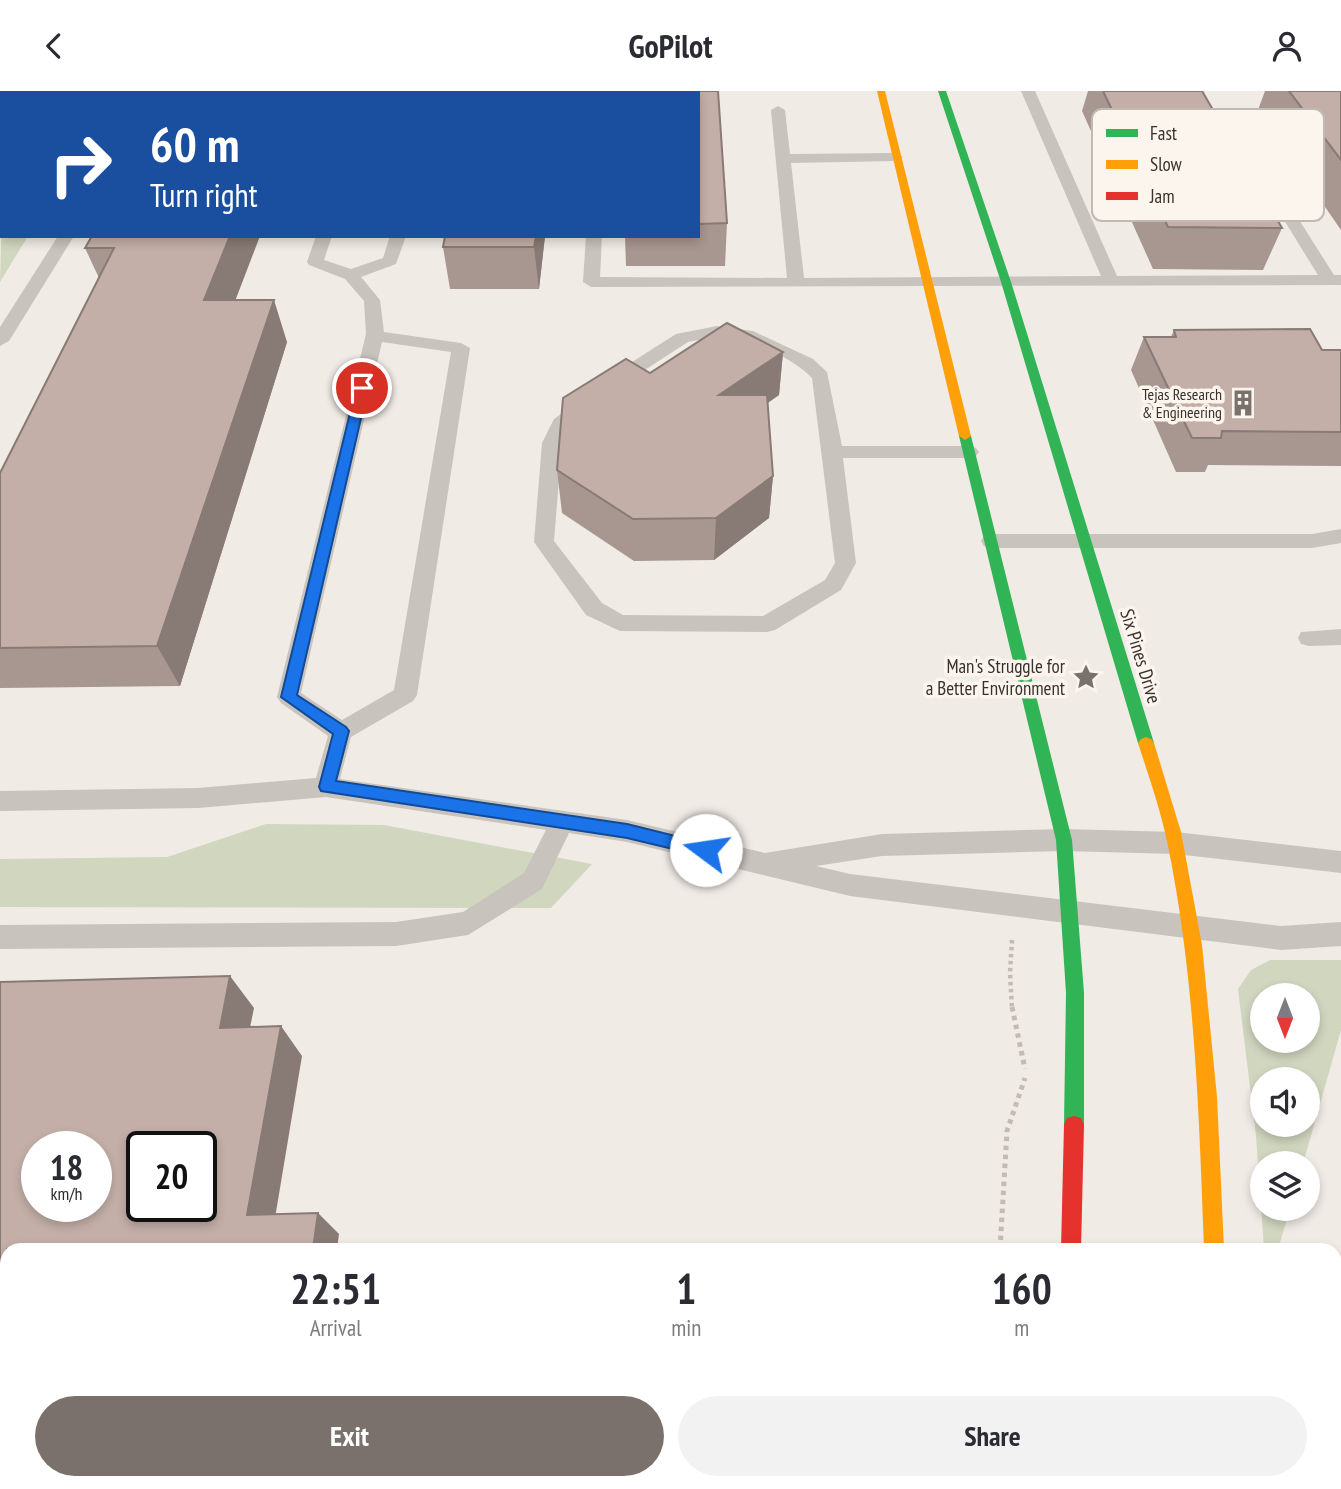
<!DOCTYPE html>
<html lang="en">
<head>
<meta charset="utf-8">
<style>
  :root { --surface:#fff; --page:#f2f2f3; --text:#2b2b33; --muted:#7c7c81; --accent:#7a716c }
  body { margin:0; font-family:"PT Sans Narrow",sans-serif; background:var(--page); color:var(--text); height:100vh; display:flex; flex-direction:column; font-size:26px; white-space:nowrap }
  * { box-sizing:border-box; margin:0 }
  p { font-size:23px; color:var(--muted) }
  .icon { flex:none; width:38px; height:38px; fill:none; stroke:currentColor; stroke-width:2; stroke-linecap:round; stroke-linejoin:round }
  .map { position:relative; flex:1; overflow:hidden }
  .side { position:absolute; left:0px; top:1152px; width:1342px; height:247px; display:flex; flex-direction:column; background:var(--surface); border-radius:21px 21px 0 0; box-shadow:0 4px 10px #0003 }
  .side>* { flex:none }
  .hud { position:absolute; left:0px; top:0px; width:700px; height:147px; box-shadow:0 4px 10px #0003; background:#1a4fa0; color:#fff; overflow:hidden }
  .needle { width:46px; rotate:180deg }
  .fabs { position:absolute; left:1250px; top:892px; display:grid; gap:14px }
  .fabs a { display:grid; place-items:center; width:70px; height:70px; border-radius:50%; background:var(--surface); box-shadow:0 4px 10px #0003; font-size:35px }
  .speed { position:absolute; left:21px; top:1040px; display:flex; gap:14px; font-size:35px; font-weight:700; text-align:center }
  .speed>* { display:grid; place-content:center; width:91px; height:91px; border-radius:50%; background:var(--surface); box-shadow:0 4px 10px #0003; line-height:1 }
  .speed small { font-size:18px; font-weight:400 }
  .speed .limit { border:4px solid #111; border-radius:10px; background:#fff; color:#111 }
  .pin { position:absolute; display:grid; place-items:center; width:60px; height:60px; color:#fff; margin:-30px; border:4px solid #fff; border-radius:50%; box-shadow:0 2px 7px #0007 }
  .me { position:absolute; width:77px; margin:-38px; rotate:284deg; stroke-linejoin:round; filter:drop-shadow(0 0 5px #0008) }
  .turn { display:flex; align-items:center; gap:24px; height:147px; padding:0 35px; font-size:32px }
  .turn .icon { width:91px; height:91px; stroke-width:2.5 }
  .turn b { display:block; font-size:49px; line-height:60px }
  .eta { display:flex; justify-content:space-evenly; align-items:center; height:119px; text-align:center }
  .eta b { font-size:42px; font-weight:800; line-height:49px }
  .primary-button { display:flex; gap:14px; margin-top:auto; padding:14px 35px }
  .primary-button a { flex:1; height:80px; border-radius:42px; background:var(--accent); color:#fff; font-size:28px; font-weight:800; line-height:80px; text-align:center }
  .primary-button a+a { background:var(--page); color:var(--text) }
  header { display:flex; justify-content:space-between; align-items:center; height:91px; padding:0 35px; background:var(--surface); font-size:32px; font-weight:800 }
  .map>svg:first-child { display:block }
  .green { fill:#d1d6bf; fill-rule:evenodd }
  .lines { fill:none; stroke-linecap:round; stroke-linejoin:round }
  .path-far1 { stroke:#c2bbb6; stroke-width:4.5; stroke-dasharray:3.5 3.5; stroke-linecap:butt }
  .path { stroke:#c2bbb6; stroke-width:5; stroke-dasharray:4.5 4.5; stroke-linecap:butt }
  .lane { fill:#c9c3be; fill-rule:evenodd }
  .fast { fill:#30b455; fill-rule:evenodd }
  .slow { fill:#ff9f0a; fill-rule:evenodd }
  .jam { fill:#e5322d; fill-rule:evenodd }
  .wall { fill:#a89690 }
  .shaded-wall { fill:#887a75 }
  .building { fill:#c3afa7; stroke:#887a75; stroke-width:2; fill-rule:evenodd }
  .route { fill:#1a73e8; stroke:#114b97; stroke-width:2 }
  .labels { text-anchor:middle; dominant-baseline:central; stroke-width:7; stroke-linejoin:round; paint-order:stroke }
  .far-poi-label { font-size:16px; fill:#3b302b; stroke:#fbf5ee; text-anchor:end }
  .street-label { font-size:19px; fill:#3b302b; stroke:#fbf5ee }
  .poi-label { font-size:19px; fill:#3b302b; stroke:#fbf5ee; text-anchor:end }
  .key { fill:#fbf5ee; stroke:#c1bab4; stroke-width:2 }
  .key-label { font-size:19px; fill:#3b302b }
</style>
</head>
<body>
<header><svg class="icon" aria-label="back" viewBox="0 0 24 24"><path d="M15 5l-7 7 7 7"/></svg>GoPilot<svg class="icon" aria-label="person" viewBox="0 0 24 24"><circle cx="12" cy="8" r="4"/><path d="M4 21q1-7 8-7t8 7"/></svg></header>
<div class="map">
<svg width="1341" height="1398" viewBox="0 0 1341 1398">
  <rect width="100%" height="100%" fill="#f0ebe5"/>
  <path class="green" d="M2,121v24h26l-28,46z
    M266,733l118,1 208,39 -41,44 -551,-1v-48l167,-2z
    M1270,869h71v70l-38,134h-41v45h28l-12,40h-14l-8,-113 -18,-147 13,-19zM1262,905h45v45h-45zM1262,989h45v45h-45z"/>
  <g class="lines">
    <path class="path-far1" d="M1012,849l-2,33 2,36"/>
    <path class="path" d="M1012,916l13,62
      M1000,1158l7,-118 18,-53
      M955,1398l2,-7"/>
    <path class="lane" d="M27,0h14v2h-14z
      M150,0h14l-15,2z
      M368,0h14l-15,2z
      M430,0h14l-15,2z
      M1021,0h14l82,185 201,-1 -88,-142 7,-4 7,4 90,142h7v10l-750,2 -8,-5 3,-46h16l-2,41 187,1 -16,-168 7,-4 7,4 5,44 106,-1 7,4 -7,4 -105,2 13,115 297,-2z
      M0,6h2v8h-2z
      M0,81h2l-2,12z
      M58,145h16l-65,105 -9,5v-19z
      M316,145h16l-8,24 27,9 32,-11 7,-22h16l-10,28 -35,13 19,23 4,32 77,11 9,5 -53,347 -4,6 -62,36 -11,42 287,41 138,33 117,-19 182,-5 112,3 165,19v22l-165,-19 -112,-3 -182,5 -66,10 34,8 431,52 60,-4v24l-60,4 -431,-54 -223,-54 -58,-9 -27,56 -74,46 -72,11 -396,3v-24l396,-3 67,-10 61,-39 22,-43 -220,-33 -128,11 -198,3v-20l198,-3 118,-10 12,-42 -47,-33 -4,-6 89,-363 -2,-33 -19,-22 -36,-14 -2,-3zM382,251l69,10 -57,338 -52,30 -41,-27z
      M717,235l36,5 60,28 14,13 15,74h127l7,2 3,4 -3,4 -7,2h-126l13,105 -15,27 -66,40 -8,2 -147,-1 -34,-16 -52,-73 8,-99 12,-24 18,-13 35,-17 14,-20 55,-35zM717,245c33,5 71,18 95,42l23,185 -10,17 -62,36 -140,-1 -21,-12 -48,-62 8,-98 7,-17 17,-12 34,-17 14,-20 54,-35z
      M1341,438v14l-29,5h-321l-7,-2 -3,-5 3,-5 7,-2h321z
      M1341,538v16l-32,1 -8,-2 -3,-6 3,-6z"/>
    <path class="fast" d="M938,0h8l65,191 143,461 -3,4h-10l-3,-4 -137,-461z
      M965,341l6,4 101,404 12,153v132l-3,7 -7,2 -7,-2 -3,-7 2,-132 -10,-153 -97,-404z
      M1033,1391h22l-1,7h-22z"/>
    <path class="slow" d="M877,0h8l86,345 -6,4 -6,-4z
      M1146,646l5,2 3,4 27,89 21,113 15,152 7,152h-20c-5,-135 -9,-271 -36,-403 -7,-35 -19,-69 -30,-103l3,-4z"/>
    <path class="jam" d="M1074,1025l7,2 3,7 -3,124h-20l3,-124 3,-7z
      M1201,1391h22l-1,7h-22z"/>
  </g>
  <path class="wall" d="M1088,0h114l80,137 -19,42 -110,-1 -71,-158z
    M1265,0h76v139l-83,-120z
    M698,2l29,130 -2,43h-99l-1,-30h73z
    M92,145l144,64 51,42 -107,344 -180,2v-215l99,-195 -14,-30z
    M445,145h100l-6,53h-89l-7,-42z
    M1174,239l148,20 19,82v34l-133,-1 -3,7h-29l-45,-102 13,-33h27z
    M783,261l-4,43 -12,8 6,73 -4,42 -55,42 -80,1 -72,-48 -5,-43z"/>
  <path class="shaded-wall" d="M290,0h26v2h-26z
    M230,145h30l-41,107 -15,-43z
    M536,145h9l-6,53 -5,-42z
    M274,209l13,42 -107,344 -23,-40z
    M783,261l-4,43 -61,43 1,-43z
    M773,385l-4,42 -55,42 2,-42z
    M230,885l24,32 -10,49 -24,-29z
    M281,935l21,30 -30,180 -25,-21z
    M318,1122l21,21 -2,15h-24z
    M360,1391h21v7h-22z"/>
  <path class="building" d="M172,0h118v2h-119z
    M475,0h78v2h-78z
    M629,0h89l9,132 -29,1v-131h-69z
    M1103,0h99l80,137 -114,-1z
    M1289,0h52v69z
    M92,145h138l-26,64h70l-117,346 -157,2v-175l114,-225h-29z
    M445,145h91l-2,11h-91z
    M727,232l56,29 -64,43h48l6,81 -57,42 -83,1 -76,-49 6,-72 63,-39 24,14z
    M1310,238l12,21h19v82l-119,-1 -1,7h-29l-48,-101h32l-2,-7z
    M230,885l-10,52 61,-2 -34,189 71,-2 -5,36h-306v233h353l-1,7h-359v-507zM37,1055h59v60h-59zM142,1055h59v60h-59z"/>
  <path class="route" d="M362,293l6,4 -71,307 49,32 3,4 -13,50 291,43 85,21 3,5 -3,5 -6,2 -79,-19 -306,-47 -2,-4 14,-53 -52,-37 75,-309z"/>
  <defs>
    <g id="building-bare" transform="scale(2.1)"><path d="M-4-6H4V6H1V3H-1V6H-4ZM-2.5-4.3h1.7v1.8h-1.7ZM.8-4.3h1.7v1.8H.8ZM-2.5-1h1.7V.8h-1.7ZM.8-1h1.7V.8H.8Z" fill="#7a716c" stroke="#fbf5ee" stroke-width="2.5" paint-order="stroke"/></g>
    <g id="sight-bare" transform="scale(2.1)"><path d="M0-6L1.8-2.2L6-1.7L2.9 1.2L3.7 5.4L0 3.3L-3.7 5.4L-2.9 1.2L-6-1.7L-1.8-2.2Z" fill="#7a716c" stroke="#fbf5ee" stroke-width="2.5" paint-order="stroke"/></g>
  </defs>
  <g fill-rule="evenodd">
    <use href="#building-bare" x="1243" y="312"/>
    <use href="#sight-bare" x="1086" y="586"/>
  </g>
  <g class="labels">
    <g class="far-poi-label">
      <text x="1222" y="303">Tejas Research<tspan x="1222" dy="18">&amp; Engineering</tspan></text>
    </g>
    <g class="street-label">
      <text transform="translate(1141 565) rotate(73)">Six Pines Drive</text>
    </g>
    <g class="poi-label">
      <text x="1065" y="575">Man's Struggle for<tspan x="1065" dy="22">a Better Environment</tspan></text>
    </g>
  </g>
  <rect x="1092" y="18" width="232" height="112" rx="10" class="key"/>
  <rect x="1106" y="38" width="32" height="8" fill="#30b455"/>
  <rect x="1106" y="69" width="32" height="9" fill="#ff9f0a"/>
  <rect x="1106" y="101" width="32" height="8" fill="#e5322d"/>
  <g class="key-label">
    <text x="1150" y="49">Fast</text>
    <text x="1150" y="80">Slow</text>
    <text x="1150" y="112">Jam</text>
  </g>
</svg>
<div class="fabs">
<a><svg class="needle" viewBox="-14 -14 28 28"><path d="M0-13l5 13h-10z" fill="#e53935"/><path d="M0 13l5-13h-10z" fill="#7c7c81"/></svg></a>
<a><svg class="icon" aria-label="sound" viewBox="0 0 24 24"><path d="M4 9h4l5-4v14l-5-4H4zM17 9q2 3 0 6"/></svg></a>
<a><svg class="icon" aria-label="layers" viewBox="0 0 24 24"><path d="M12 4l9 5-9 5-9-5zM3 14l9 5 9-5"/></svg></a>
</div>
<div class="speed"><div>18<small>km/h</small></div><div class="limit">20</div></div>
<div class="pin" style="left:362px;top:297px;background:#d93025"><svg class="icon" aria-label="arrive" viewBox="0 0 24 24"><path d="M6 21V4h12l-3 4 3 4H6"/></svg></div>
<svg class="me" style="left:706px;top:759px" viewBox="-20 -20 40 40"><circle r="19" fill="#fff"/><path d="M0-13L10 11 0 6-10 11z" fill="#1a73e8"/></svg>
<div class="hud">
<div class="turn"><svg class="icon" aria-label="right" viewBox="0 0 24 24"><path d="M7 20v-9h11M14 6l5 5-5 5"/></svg><div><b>60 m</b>Turn right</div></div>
</div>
<section class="side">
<div class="eta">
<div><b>22:51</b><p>Arrival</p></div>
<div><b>1</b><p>min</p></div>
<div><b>160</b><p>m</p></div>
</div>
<div class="primary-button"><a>Exit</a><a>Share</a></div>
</section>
</div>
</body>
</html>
